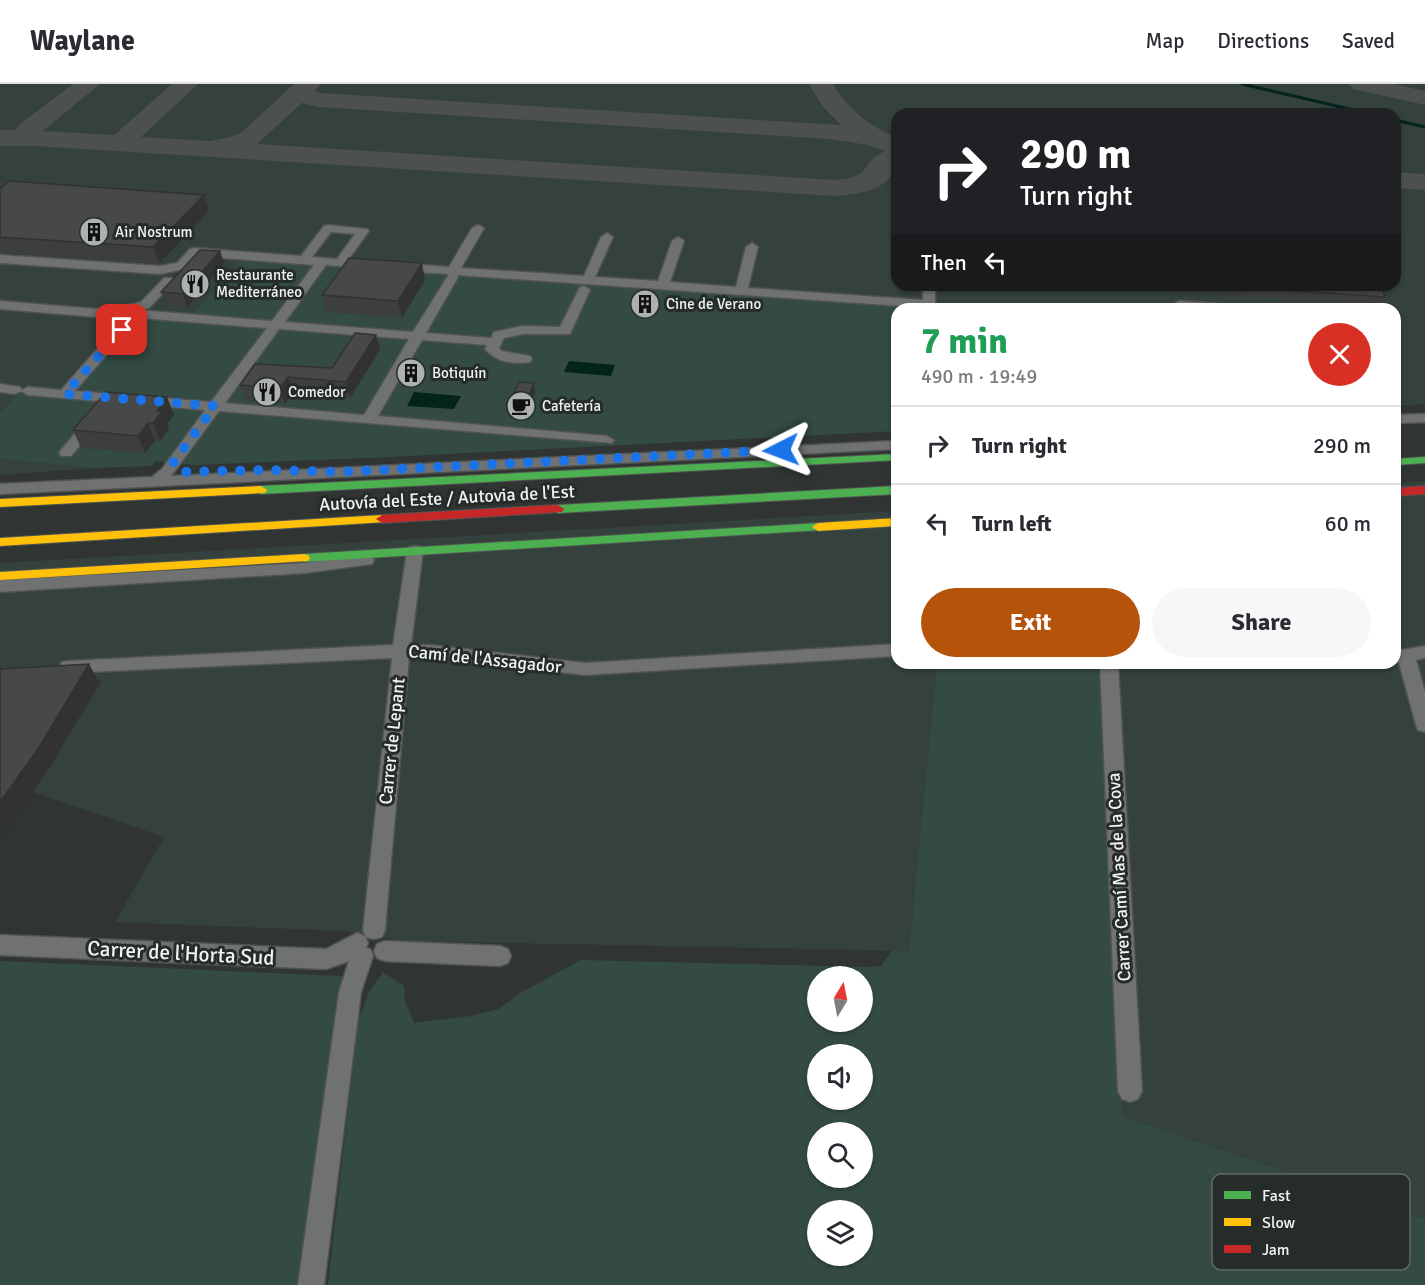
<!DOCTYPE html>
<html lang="en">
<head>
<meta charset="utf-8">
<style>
  :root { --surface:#fff; --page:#f7f7f7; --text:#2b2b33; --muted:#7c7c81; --line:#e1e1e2; --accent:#b45309 }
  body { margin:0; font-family:Signika,sans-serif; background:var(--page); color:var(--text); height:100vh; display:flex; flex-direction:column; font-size:22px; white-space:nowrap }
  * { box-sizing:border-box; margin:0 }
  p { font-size:20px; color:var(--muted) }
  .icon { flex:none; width:33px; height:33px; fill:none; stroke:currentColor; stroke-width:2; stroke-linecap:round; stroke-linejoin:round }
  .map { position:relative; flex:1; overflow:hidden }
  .side { position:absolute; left:891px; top:219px; width:510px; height:366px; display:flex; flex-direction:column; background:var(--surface); border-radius:18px; box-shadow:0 2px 4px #0004 }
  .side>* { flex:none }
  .top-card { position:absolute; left:891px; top:24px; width:510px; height:183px; border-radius:18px; box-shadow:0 2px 4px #0004; background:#202124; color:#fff; overflow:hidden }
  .needle { width:39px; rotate:10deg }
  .tools { position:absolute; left:807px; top:882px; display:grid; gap:12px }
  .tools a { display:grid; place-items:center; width:66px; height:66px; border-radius:50%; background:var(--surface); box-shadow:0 2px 4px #0004; font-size:30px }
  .pin { position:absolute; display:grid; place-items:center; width:51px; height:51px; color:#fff; margin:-26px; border-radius:12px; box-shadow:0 3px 9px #0006 }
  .me { position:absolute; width:66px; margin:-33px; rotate:267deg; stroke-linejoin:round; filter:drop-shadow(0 0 4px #0008) }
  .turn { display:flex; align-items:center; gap:21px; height:126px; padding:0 30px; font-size:27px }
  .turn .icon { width:78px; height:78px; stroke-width:2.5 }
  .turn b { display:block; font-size:42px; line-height:51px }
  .then { display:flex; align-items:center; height:57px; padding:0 30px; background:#0003; gap:12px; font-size:22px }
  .round { display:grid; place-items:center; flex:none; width:63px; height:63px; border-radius:32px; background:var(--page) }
  .overview { display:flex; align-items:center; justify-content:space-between; height:102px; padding:0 30px }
  h1 { font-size:36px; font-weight:700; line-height:45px; color:#1e9e55 }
  .primary-button { display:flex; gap:12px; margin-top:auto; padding:12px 30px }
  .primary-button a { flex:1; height:69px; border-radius:36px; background:var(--accent); color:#fff; font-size:24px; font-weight:700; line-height:69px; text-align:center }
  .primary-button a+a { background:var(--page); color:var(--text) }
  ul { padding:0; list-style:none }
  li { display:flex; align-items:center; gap:18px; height:78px; padding:0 30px; border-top:2px solid var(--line) }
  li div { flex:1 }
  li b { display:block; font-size:22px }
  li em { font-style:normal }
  header { display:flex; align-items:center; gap:36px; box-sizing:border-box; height:84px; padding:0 30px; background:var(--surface); border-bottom:2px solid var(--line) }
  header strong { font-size:28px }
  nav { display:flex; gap:33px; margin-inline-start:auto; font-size:21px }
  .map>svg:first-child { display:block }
  .built { fill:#34413c; fill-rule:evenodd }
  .green { fill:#334b43; fill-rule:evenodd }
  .water { fill:#04231a }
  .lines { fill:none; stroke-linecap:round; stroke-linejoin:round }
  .stream { stroke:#04231a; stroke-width:3 }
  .taxiway { fill:#4c504e; fill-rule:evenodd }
  .street-casing { stroke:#505352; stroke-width:3 }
  .fast-casing { stroke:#505352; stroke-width:2 }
  .slow-casing { stroke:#505352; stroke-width:2 }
  .jam-casing { stroke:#505352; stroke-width:2 }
  .street { fill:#707171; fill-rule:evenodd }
  .fast { fill:#4caf50; fill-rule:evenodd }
  .slow { fill:#ffc107; fill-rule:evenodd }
  .jam { fill:#c62828; fill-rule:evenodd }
  .wall { fill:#3d3e3e }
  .shaded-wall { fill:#323232 }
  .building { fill:#474848; stroke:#323232; stroke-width:1.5 }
  .route { stroke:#1a73e8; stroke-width:10; stroke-dasharray:0 18 }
  .labels { text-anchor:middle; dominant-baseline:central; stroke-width:6; stroke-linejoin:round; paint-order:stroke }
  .far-poi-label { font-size:15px; fill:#f0f4f3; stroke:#252c29; text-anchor:start }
  .street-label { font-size:18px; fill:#f0f4f3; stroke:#252c29 }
  .near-street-label { font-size:21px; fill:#f0f4f3; stroke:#252c29 }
  .key { fill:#252c29; stroke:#626866; stroke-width:1.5 }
  .key-label { font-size:16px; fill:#f0f4f3 }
</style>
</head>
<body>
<header>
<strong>Waylane</strong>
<nav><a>Map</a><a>Directions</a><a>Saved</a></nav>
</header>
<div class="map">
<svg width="1425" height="1201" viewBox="0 0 1425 1201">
  <rect width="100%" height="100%" fill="#303533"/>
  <path class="built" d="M0,0h1425v320l-30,2v-97l-473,-1 -729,6 -61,-4 -70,77 -35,-3 -27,29zM897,30h498v171h-498z
    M0,375l94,9 -94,7z
    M1425,397v738l-303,-103 -18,-442 -13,-11h304v-180z
    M897,427v152h40l-28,288 -504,-10 -61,-10 -229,-9 49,-85 -131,-45 69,-111 -102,2v-120z"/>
  <path class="green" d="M241,175l681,49v1h-25v122l-507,26 -198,8 -36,-4 -4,5 -58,2 -94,-9v-46l27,-29 35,3 70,-77 61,4z
    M937,579h154l13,11 18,442 303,103v66h-1097l30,-264 11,-29 14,-20 21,14 1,15 9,22 57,-7 28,-7 23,-17 59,-32 288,7 12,-1 11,-15h17zM818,892h44v46h-44zM818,970h44v46h-44zM818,1048h44v46h-44zM818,1126h44v46h-44z
    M0,877l342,15 -41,309h-301z"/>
  <path class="water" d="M569,277l46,4 -4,11 -47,-4z
    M414,308l47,4 -7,13 -47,-3z"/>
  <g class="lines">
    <path class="stream" d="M1242,0l129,30
      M1395,36l30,7"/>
    <path class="taxiway" d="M73,0h27l-57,47 71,4 58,-51h26l-57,53 69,4 20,-4 12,-5 52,-48h26l-5,7 5,2 521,32 -19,-19 -13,-22h24c13,23 39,45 64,53 0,8 1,17 0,25 -3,27 -39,33 -62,34l-801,-50h-34v-16h16l4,-6zM302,19l17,4 510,32 39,6 17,6c-27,13 -11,26 -50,29l-578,-36z
      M1349,0h45l31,7v14l-72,-16z
      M1395,88l30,2v16l-30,-2z"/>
    <g class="street-casing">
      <path id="street" d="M328,141l39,4 2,2 -21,29 21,1 6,4 -6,4 -43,-4 -41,57 128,10 36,-58 -50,-3 -6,-4 6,-4 50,4 23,-39 6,-3 6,3 -23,40 123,8 17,-39 6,-4 6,4 -18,40 63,4 14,-40 6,-4 6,4 -14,41 66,5 10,-40 6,-4 6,4 -10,41 175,12v-15h12v19l-6,4 -472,-33 1,2 -32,56 65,5 3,-6 29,-6 37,1 20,-40 4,-1 6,4 -20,44h-47l-19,4 -5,10 3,3 28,5 2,3 -2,3c-16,3 -34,0 -45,-13l2,-4 -65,-5 -44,76 229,20 7,4 -2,3 -393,-32 -48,65 726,-35v8l-897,45v-10l152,-7 10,-8 43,-59 -177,-15 -7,-4 -6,3 -15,-2v-8l20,3 2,3 6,-3 33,3 69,-78 -21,6 -109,-9v-8l109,9 32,-8 23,-24h8l2,3 -2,3 -23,24 -10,2 133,11 42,-56 -117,-9 -12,13 -25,5 -160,-11v-8l160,11 17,-3 13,-14 4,-1 107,8 23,-30zM331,148l24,2 -18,25 -25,-2zM139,234l128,10 -56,74 -136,-11zM279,245l130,10 -45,76 -139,-12z
        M1179,217l57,4 6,4h-76z
        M1425,330v8l-30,1v-8z
        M92,334l5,1 2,3 -2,3 -26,31h-10l-2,-3 2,-3 26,-31z
        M415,462l6,1 2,4 -12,94h19l155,18 312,-19v12l-312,19 -155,-18h-21l-24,273 -3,7 -8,2 -8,-2 -3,-7 29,-272 -324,15 -6,-1 -3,-5 3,-5 6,-1 325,-16 14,-94 2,-4z
        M366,471l6,1 2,4 -2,4 -67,9 -305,19v-12l305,-17z
        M1425,562v12l-9,2 9,32v40l-7,-2 -2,-5 -17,-62h-5l1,-12z
        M1100,579h18l24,428 -4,8 -8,3 -8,-3 -4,-8z
        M357,849l8,3 3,7 -2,5 4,1 3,7 -12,36 -37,293h-26l41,-293 10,-31 -23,8 -326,-14v-20l326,14z
        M385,857l115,5 8,3 3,7 -3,7 -8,3 -115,-5 -8,-3 -3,-7 3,-7z"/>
    </g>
    <g class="fast-casing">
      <path id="fast" d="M897,370v6l-636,34 -6,-4 6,-4z
        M1425,373v6l-30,2v-6z
        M897,402v8l-339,19 -6,-4 6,-4z
        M818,439l6,4 -2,3 -518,32 -6,-4 6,-4z"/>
    </g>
    <g class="slow-casing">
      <path id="slow" d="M261,402l6,4 -2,3 -265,14v-8z
        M382,431l6,4 -2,3 -386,24v-8z
        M897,434v8l-79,5 -6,-4 6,-4z
        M304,470l4,1 2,3 -2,3 -308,19v-8z"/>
    </g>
    <g class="jam-casing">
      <path id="jam" d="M1425,402v8l-30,2v-8z
        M558,421l6,4 -2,3 -180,11 -6,-4 6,-4z"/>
    </g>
    <use href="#street" class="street"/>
    <use href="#fast" class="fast"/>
    <use href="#slow" class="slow"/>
    <use href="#jam" class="jam"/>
  </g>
  <path class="wall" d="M0,105l209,22 -50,53 -159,-11z
    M224,179l-37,44 -21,-2 -5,-13z
    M425,196l-23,38 -76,-6 -4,-17z
    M1168,201h212l5,12 -3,8 -213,-14z
    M376,251l4,15 -30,48 -58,-5 -7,11 -39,-3 -6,-16 92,-17z
    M534,299l1,9 -11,26 -15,-1 -2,-8z
    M174,331l-7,9 2,5 -9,12h-5l-10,12 -64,-5 -8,-18z"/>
  <path class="shaded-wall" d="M204,111l5,16 -50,53 -6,-17z
    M220,167l4,12 -37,44 -4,-13z
    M422,179l3,17 -23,38 -4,-17z
    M376,251l4,15 -30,48 -4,-16z
    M288,293l4,16 -7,11 -5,-16z
    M534,299l1,9 -11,26 -1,-8z
    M167,313l7,18 -7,9 2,5 -9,12 -7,-18 4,-12z
    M148,339l7,18 -10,12 -7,-17z
    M89,580l10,18 -49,85 -49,68 -1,-33z"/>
  <path class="building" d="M10,97l194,14 -51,52 -153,-10v-48z
    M200,166l20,1 -37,43 -22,-2z
    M349,174l73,5 -24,38 -76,-6z
    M1212,201h168l5,12z
    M355,249l21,2 -30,47 -58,-5 -8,11 -40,-3 15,-21 77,4z
    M519,298l15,1 -11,27 -16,-1z
    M106,308l61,5 -10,14h5l-9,12h-5l-10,13 -65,-6z
    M89,580l-51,85 -38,53v-133z"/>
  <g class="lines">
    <path class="route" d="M122,246l-57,64 150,12 -42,57 9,9 85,-2 71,2 443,-22"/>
  </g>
  <defs>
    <g id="building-disc" transform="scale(1.5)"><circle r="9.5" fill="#adb1b0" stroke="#252c29"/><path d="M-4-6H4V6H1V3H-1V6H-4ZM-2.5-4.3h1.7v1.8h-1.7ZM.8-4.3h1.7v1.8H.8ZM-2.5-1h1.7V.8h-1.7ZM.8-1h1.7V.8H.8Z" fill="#111"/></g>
    <g id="restaurant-disc" transform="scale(1.5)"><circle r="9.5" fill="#adb1b0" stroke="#252c29"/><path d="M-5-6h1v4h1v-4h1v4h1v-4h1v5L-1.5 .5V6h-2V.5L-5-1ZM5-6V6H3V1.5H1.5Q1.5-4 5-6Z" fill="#111"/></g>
    <g id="cafe-disc" transform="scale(1.5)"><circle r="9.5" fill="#adb1b0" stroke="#252c29"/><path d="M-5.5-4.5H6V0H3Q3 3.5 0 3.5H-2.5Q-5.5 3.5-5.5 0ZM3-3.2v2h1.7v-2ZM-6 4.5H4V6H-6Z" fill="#111"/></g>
  </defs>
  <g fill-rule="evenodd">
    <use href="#building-disc" x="94" y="148"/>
    <use href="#restaurant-disc" x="195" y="200"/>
    <use href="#building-disc" x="645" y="220"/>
    <use href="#building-disc" x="411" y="289"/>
    <use href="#restaurant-disc" x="267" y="308"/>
    <use href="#cafe-disc" x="521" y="322"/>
  </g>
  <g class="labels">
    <g class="far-poi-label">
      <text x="115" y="148">Air Nostrum</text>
      <text x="216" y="191">Restaurante<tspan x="216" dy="17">Mediterráneo</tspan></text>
      <text x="666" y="220">Cine de Verano</text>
      <text x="432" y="289">Botiquín</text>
      <text x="288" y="308">Comedor</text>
      <text x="542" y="322">Cafetería</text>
    </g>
    <g class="street-label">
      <text transform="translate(447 414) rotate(-3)">Autovía del Este / Autovia de l'Est</text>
      <text transform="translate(485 575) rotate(6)">Camí de l'Assagador</text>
      <text transform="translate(392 657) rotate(-84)">Carrer de Lepant</text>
      <text transform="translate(1119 793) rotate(-93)">Carrer Camí Mas de la Cova</text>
    </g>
    <g class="near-street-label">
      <text transform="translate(181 869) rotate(3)">Carrer de l'Horta Sud</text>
    </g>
  </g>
  <rect x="1212" y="1090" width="198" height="96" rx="9" class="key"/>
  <rect x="1224" y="1107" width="27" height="8" fill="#4caf50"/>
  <rect x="1224" y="1134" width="27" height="8" fill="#ffc107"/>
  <rect x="1224" y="1161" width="27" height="8" fill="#c62828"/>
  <g class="key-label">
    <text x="1262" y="1117">Fast</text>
    <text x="1262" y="1144">Slow</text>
    <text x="1262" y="1171">Jam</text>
  </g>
</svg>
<div class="tools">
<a><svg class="needle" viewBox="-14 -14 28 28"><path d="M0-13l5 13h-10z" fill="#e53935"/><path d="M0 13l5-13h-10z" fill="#7c7c81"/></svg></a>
<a><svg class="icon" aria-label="sound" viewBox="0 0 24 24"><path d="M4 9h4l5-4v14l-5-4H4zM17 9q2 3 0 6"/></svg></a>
<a><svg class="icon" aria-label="search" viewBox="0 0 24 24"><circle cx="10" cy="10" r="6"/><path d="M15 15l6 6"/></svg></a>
<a><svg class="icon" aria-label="layers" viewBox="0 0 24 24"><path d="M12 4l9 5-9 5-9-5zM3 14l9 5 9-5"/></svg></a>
</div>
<div class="pin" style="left:122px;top:246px;background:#d93025"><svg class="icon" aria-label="arrive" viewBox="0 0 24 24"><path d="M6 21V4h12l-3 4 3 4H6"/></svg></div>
<svg class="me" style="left:781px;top:366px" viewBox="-20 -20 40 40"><path d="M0-17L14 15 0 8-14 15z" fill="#1a73e8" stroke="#fff" stroke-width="4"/></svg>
<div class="top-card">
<div class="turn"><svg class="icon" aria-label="right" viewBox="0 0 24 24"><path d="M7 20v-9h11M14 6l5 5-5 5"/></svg><div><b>290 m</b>Turn right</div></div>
<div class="then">Then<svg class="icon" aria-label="left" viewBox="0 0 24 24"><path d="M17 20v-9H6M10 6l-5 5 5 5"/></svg></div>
</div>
<section class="side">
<div class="overview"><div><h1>7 min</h1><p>490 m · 19:49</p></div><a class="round" style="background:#d93025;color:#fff"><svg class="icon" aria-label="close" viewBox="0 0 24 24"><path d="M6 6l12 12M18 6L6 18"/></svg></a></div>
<ul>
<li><svg class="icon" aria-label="right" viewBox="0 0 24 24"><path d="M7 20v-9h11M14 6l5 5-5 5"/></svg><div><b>Turn right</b></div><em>290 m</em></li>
<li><svg class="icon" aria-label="left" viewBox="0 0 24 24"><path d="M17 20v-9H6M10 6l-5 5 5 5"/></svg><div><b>Turn left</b></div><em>60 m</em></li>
</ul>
<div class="primary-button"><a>Exit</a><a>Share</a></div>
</section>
</div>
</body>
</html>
